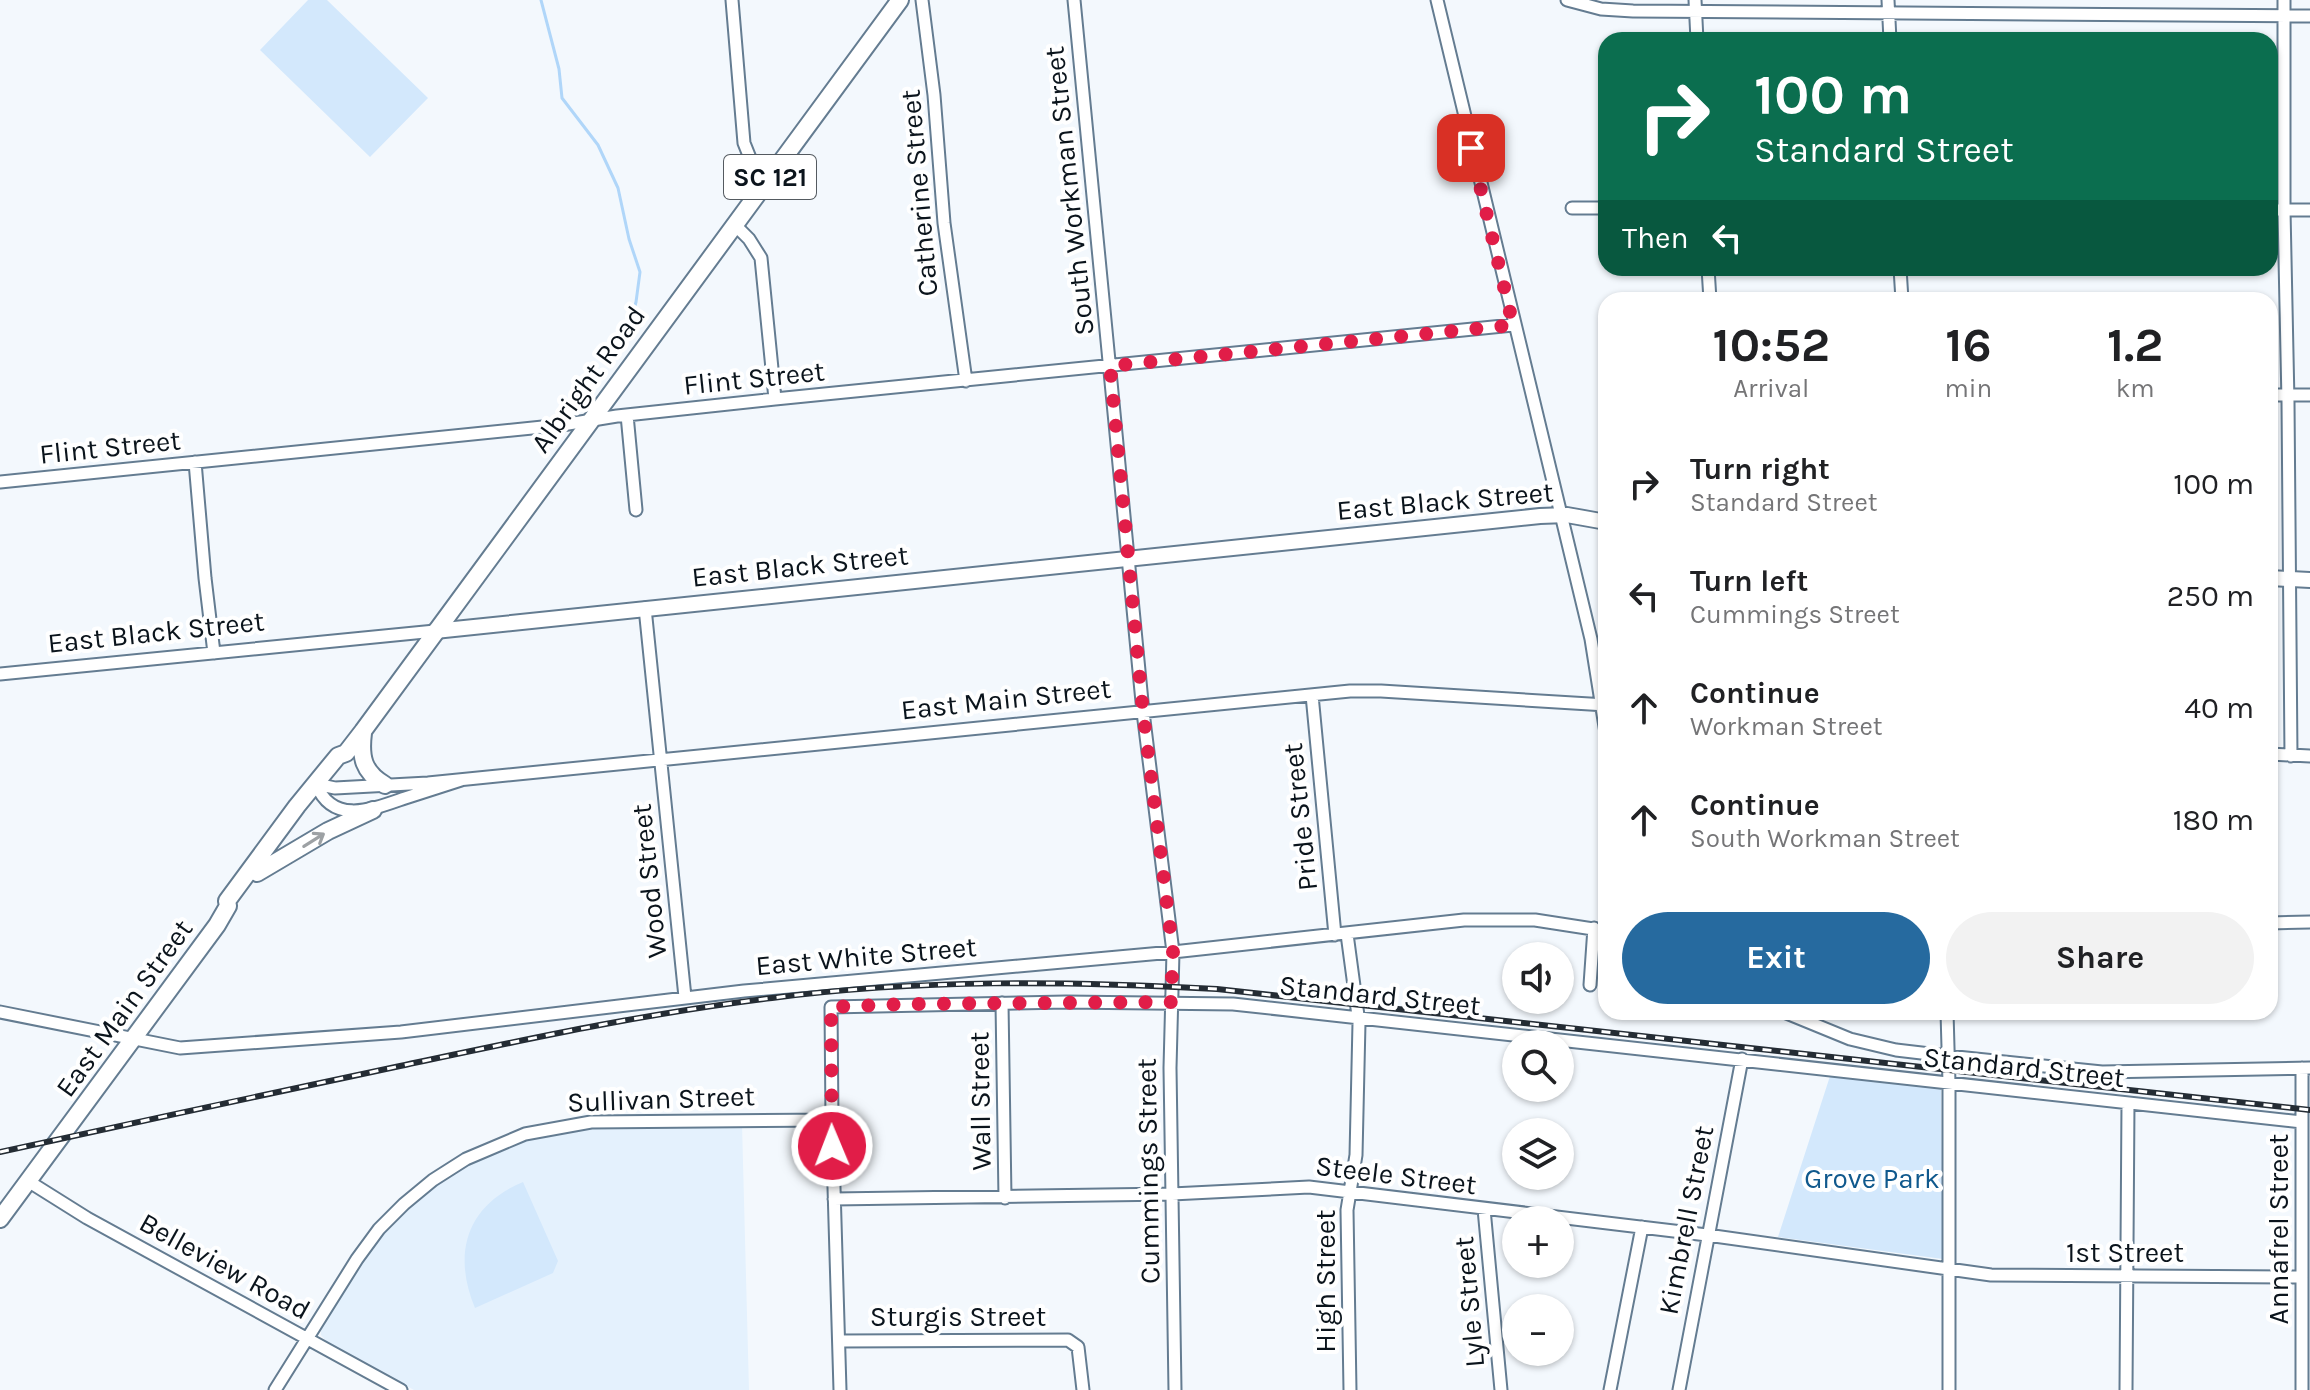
<!DOCTYPE html>
<html lang="en">
<head>
<meta charset="utf-8">
<style>
  :root { --surface:#fff; --page:#f2f2f2; --text:#202124; --muted:#757577; --accent:#266a9f }
  body { margin:0; font-family:Karla,sans-serif; background:var(--page); color:var(--text); height:100vh; display:flex; flex-direction:column; font-size:30px; white-space:nowrap }
  * { box-sizing:border-box; margin:0 }
  p { font-size:26px; color:var(--muted) }
  .icon { flex:none; width:44px; height:44px; fill:none; stroke:currentColor; stroke-width:2; stroke-linecap:round; stroke-linejoin:round }
  .map { position:relative; flex:1; overflow:hidden }
  .sheet { position:absolute; left:1598px; top:292px; width:680px; height:728px; display:flex; flex-direction:column; background:var(--surface); border-radius:24px; box-shadow:0 2px 6px #0004 }
  .sheet>* { flex:none }
  .guide { position:absolute; left:1598px; top:32px; width:680px; height:244px; border-radius:24px; box-shadow:0 2px 6px #0004; background:#0b6e4f; color:#fff; overflow:hidden }
  .tools { position:absolute; left:1502px; top:942px; display:grid; gap:16px }
  .tools a { display:grid; place-items:center; width:72px; height:72px; border-radius:50%; background:var(--surface); box-shadow:0 2px 6px #0004; font-size:40px }
  .pin { position:absolute; display:grid; place-items:center; width:68px; height:68px; color:#fff; margin:-34px; border-radius:16px; box-shadow:0 4px 12px #0006 }
  .me { position:absolute; width:88px; margin:-44px; rotate:359deg; stroke-linejoin:round; filter:drop-shadow(0 0 6px #0008) }
  .turn { display:flex; align-items:center; gap:28px; height:168px; padding:0 24px; font-size:36px }
  .turn .icon { width:104px; height:104px; stroke-width:2.5 }
  .turn b { display:block; font-size:56px; line-height:68px }
  .then { display:flex; align-items:center; height:76px; padding:0 24px; background:#0003; gap:16px; font-size:30px }
  .eta { display:flex; justify-content:space-evenly; align-items:center; height:136px; text-align:center }
  .eta b { font-size:48px; font-weight:700; line-height:56px }
  .action { display:flex; gap:16px; margin-top:auto; padding:16px 24px }
  .action a { flex:1; height:92px; border-radius:48px; background:var(--accent); color:#fff; font-size:32px; font-weight:700; line-height:92px; text-align:center }
  .action a+a { background:var(--page); color:var(--text) }
  ul { padding:0; list-style:none }
  li { display:flex; align-items:center; gap:24px; height:112px; padding:0 24px }
  li div { flex:1 }
  li b { display:block; font-size:30px }
  li em { font-style:normal }
  .map>svg:first-child { display:block }
  .built { fill:#e4f1fd }
  .green { fill:#d3e8fc }
  .lines { fill:none; stroke-linecap:round; stroke-linejoin:round }
  .stream { stroke:#b0d6f9; stroke-width:3 }
  .minor-casing { stroke:#647c91; stroke-width:15 }
  .major-casing { stroke:#647c91; stroke-width:18 }
  .highway-casing { stroke:#647c91; stroke-width:20 }
  .minor { stroke:#fff; stroke-width:11 }
  .major { stroke:#fff; stroke-width:14 }
  .highway { stroke:#fff; stroke-width:16 }
  .rail-casing { stroke:#242c34; stroke-width:6 }
  .rail { stroke:#fff; stroke-width:3; stroke-dasharray:9; stroke-linecap:butt }
  .oneway { stroke:#9da1a4 }
  .route { stroke:#e11d48; stroke-width:14; stroke-dasharray:0 25.2 }
  .labels { text-anchor:middle; dominant-baseline:central; stroke-width:8; stroke-linejoin:round; paint-order:stroke }
  .shield { fill:#fff; stroke:#545a60; stroke-width:2 }
  .shield-label { font-size:26px; font-weight:bold; fill:#0b141c }
  .street-label { font-size:28px; fill:#0b141c; stroke:#fff }
  .park-label { font-size:28px; fill:#10598d; stroke:#fff }
</style>
</head>
<body>
<div class="map">
<svg width="2310" height="1390" viewBox="0 0 2310 1390">
  <rect width="100%" height="100%" fill="#f3f8fd"/>
  <path class="built" d="M682,1123l60,1 7,266h-335l-88,-49 -5,-6v-9l39,-65 22,-29 25,-26 28,-23 33,-21 58,-23 66,-10z"/>
  <path class="green" d="M308,0h19l101,98 -58,59 -110,-107z
    M1831,1073l110,16 2,170 -165,-22z
    M523,1182l35,79 -5,12 -78,35c-23,-55 -8,-103 48,-126z"/>
  <g class="lines">
    <path class="stream" d="M541,0l18,69 3,29 36,47 20,43 11,51 11,33 -4,30 -12,45"/>
    <g class="minor-casing">
      <path id="minor" d="M732,0l12,143 8,20 16,16
        M922,0l12,95 10,128 22,158
        M1074,0l69,712 30,240 -3,116 5,322
        M1437,0l154,639 15,94
        M1567,0l34,9 32,2 677,5
        M1695,0l2,40
        M1888,0l2,40
        M2284,0v210l4,192 3,354
        M1572,208h34
        M2270,210h40
        M735,225l14,14 12,19 14,141
        M1708,268l2,32
        M1900,268l2,32
        M2270,395h40
        M627,415l9,95
        M195,462l10,116 9,75
        M0,482l562,-57 55,-9 158,-17 738,-74
        M645,608l40,389
        M0,674l435,-43
        M1312,695l23,240
        M2270,754l40,2
        M461,780c-19,6 -37,12 -56,18 -32,11 -72,28 -89,-14l19,4 93,-5 922,-92h31l225,14
        M2270,923l40,-1
        M1347,934l12,89 -3,132 -9,55 3,180
        M1590,985l4,-57
        M1002,1003l3,195
        M0,1012l180,36 221,-16 343,-41 429,-39 291,-32h71l71,11
        M1784,1012l66,27 46,11 51,6 155,16 208,-4
        M1947,1012l2,71v307
        M2302,1068v322
        M28,1181l59,37 314,172
        M834,1199l338,-5 137,-7 398,48 284,40 311,2
        M1484,1209l17,181
        M840,1341l228,-1 10,7 5,43
        M275,1390l82,-131 22,-30 25,-25 29,-24 33,-21 59,-25 66,-12 241,-2
        M840,1390l-8,-270 -1,-113 235,-5 167,2 1069,118
        M1610,1390l32,-163
        M1679,1390l63,-331
        M2126,1390l2,-287"/>
    </g>
    <g class="major-casing">
      <path id="major" d="M2270,578l40,2
        M435,631l1105,-115 27,-1 39,7"/>
    </g>
    <g class="highway-casing">
      <path id="highway" d="M363,733c-3,24 0,39 22,52
        M257,873l71,-42 45,-21
        M0,1219l217,-294 11,-19 -1,-5 70,-95 41,-50 8,-3 17,-22 537,-731"/>
    </g>
    <use href="#minor" class="minor"/>
    <use href="#major" class="major"/>
    <use href="#highway" class="highway"/>
    <g class="rail-casing">
      <path id="rail" d="M0,1152c133,-29 267,-58 400,-86 123,-26 246,-53 372,-68 147,-19 297,-17 445,-9l1093,121"/>
    </g>
    <use href="#rail" class="rail"/>
  </g>
  <defs><path id="oneway-shaft" d="M-6 0H5M1.5-3L5.5 0L1.5 3" fill="none" stroke-width="1.6" stroke-linecap="round" stroke-linejoin="round" transform="scale(2)"/></defs>
  <use class="oneway" href="#oneway-shaft" transform="translate(314 840) rotate(-32)"/>
  <g class="lines">
    <path class="route" d="M832,1146l-1,-139 79,-3 261,-2 2,-50 -30,-240 -33,-346 403,-41 -42,-177"/>
  </g>
  <g class="labels">
    <rect class="shield" x="724" y="155" width="92" height="44" rx="6"/>
    <g class="shield-label">
      <text x="770" y="177">SC 121</text>
    </g>
    <g class="street-label">
      <text transform="translate(1069 191) rotate(-96)">South Workman Street</text>
      <text transform="translate(919 193) rotate(-95)">Catherine Street</text>
      <text transform="translate(754 378) rotate(-6)">Flint Street</text>
      <text transform="translate(588 379) rotate(-54)">Albright Road</text>
      <text transform="translate(110 447) rotate(-6)">Flint Street</text>
      <text transform="translate(1445 501) rotate(-5)">East Black Street</text>
      <text transform="translate(800 566) rotate(-6)">East Black Street</text>
      <text transform="translate(156 632) rotate(-6)">East Black Street</text>
      <text transform="translate(1006 699) rotate(-6)">East Main Street</text>
      <text transform="translate(1300 817) rotate(-96)">Pride Street</text>
      <text transform="translate(649 881) rotate(-96)">Wood Street</text>
      <text transform="translate(866 956) rotate(-5)">East White Street</text>
      <text transform="translate(1380 995) rotate(6)">Standard Street</text>
      <text transform="translate(124 1008) rotate(-54)">East Main Street</text>
      <text transform="translate(2024 1067) rotate(6)">Standard Street</text>
      <text transform="translate(661 1099) rotate(-2)">Sullivan Street</text>
      <text transform="translate(980 1101) rotate(-91)">Wall Street</text>
      <text transform="translate(1148 1171) rotate(-91)">Cummings Street</text>
      <text transform="translate(1396 1175) rotate(7)">Steele Street</text>
      <text transform="translate(1686 1220) rotate(-79)">Kimbrell Street</text>
      <text transform="translate(2278 1229) rotate(-90)">Annafrel Street</text>
      <text x="2125" y="1252">1st Street</text>
      <text transform="translate(225 1266) rotate(29)">Belleview Road</text>
      <text transform="translate(1325 1281) rotate(-90)">High Street</text>
      <text transform="translate(1469 1302) rotate(-95)">Lyle Street</text>
      <text x="958" y="1316">Sturgis Street</text>
    </g>
    <g class="park-label">
      <text x="1872" y="1178">Grove Park</text>
    </g>
  </g>
</svg>
<div class="tools">
<a><svg class="icon" aria-label="sound" viewBox="0 0 24 24"><path d="M4 9h4l5-4v14l-5-4H4zM17 9q2 3 0 6"/></svg></a>
<a><svg class="icon" aria-label="search" viewBox="0 0 24 24"><circle cx="10" cy="10" r="6"/><path d="M15 15l6 6"/></svg></a>
<a><svg class="icon" aria-label="layers" viewBox="0 0 24 24"><path d="M12 4l9 5-9 5-9-5zM3 14l9 5 9-5"/></svg></a>
<a>+</a>
<a>−</a>
</div>
<div class="pin" style="left:1471px;top:148px;background:#d93025"><svg class="icon" aria-label="arrive" viewBox="0 0 24 24"><path d="M6 21V4h12l-3 4 3 4H6"/></svg></div>
<svg class="me" style="left:832px;top:1146px" viewBox="-20 -20 40 40"><circle r="17" fill="#e11d48" stroke="#fff" stroke-width="3"/><path d="M0-11L8 9 0 5-8 9z" fill="#fff"/></svg>
<div class="guide">
<div class="turn"><svg class="icon" aria-label="right" viewBox="0 0 24 24"><path d="M7 20v-9h11M14 6l5 5-5 5"/></svg><div><b>100 m</b>Standard Street</div></div>
<div class="then">Then<svg class="icon" aria-label="left" viewBox="0 0 24 24"><path d="M17 20v-9H6M10 6l-5 5 5 5"/></svg></div>
</div>
<section class="sheet">
<div class="eta">
<div><b>10:52</b><p>Arrival</p></div>
<div><b>16</b><p>min</p></div>
<div><b>1.2</b><p>km</p></div>
</div>
<ul>
<li><svg class="icon" aria-label="right" viewBox="0 0 24 24"><path d="M7 20v-9h11M14 6l5 5-5 5"/></svg><div><b>Turn right</b><p>Standard Street</p></div><em>100 m</em></li>
<li><svg class="icon" aria-label="left" viewBox="0 0 24 24"><path d="M17 20v-9H6M10 6l-5 5 5 5"/></svg><div><b>Turn left</b><p>Cummings Street</p></div><em>250 m</em></li>
<li><svg class="icon" aria-label="ahead" viewBox="0 0 24 24"><path d="M12 20V5M6 11l6-6 6 6"/></svg><div><b>Continue</b><p>Workman Street</p></div><em>40 m</em></li>
<li><svg class="icon" aria-label="ahead" viewBox="0 0 24 24"><path d="M12 20V5M6 11l6-6 6 6"/></svg><div><b>Continue</b><p>South Workman Street</p></div><em>180 m</em></li>
</ul>
<div class="action"><a>Exit</a><a>Share</a></div>
</section>
</div>
</body>
</html>
